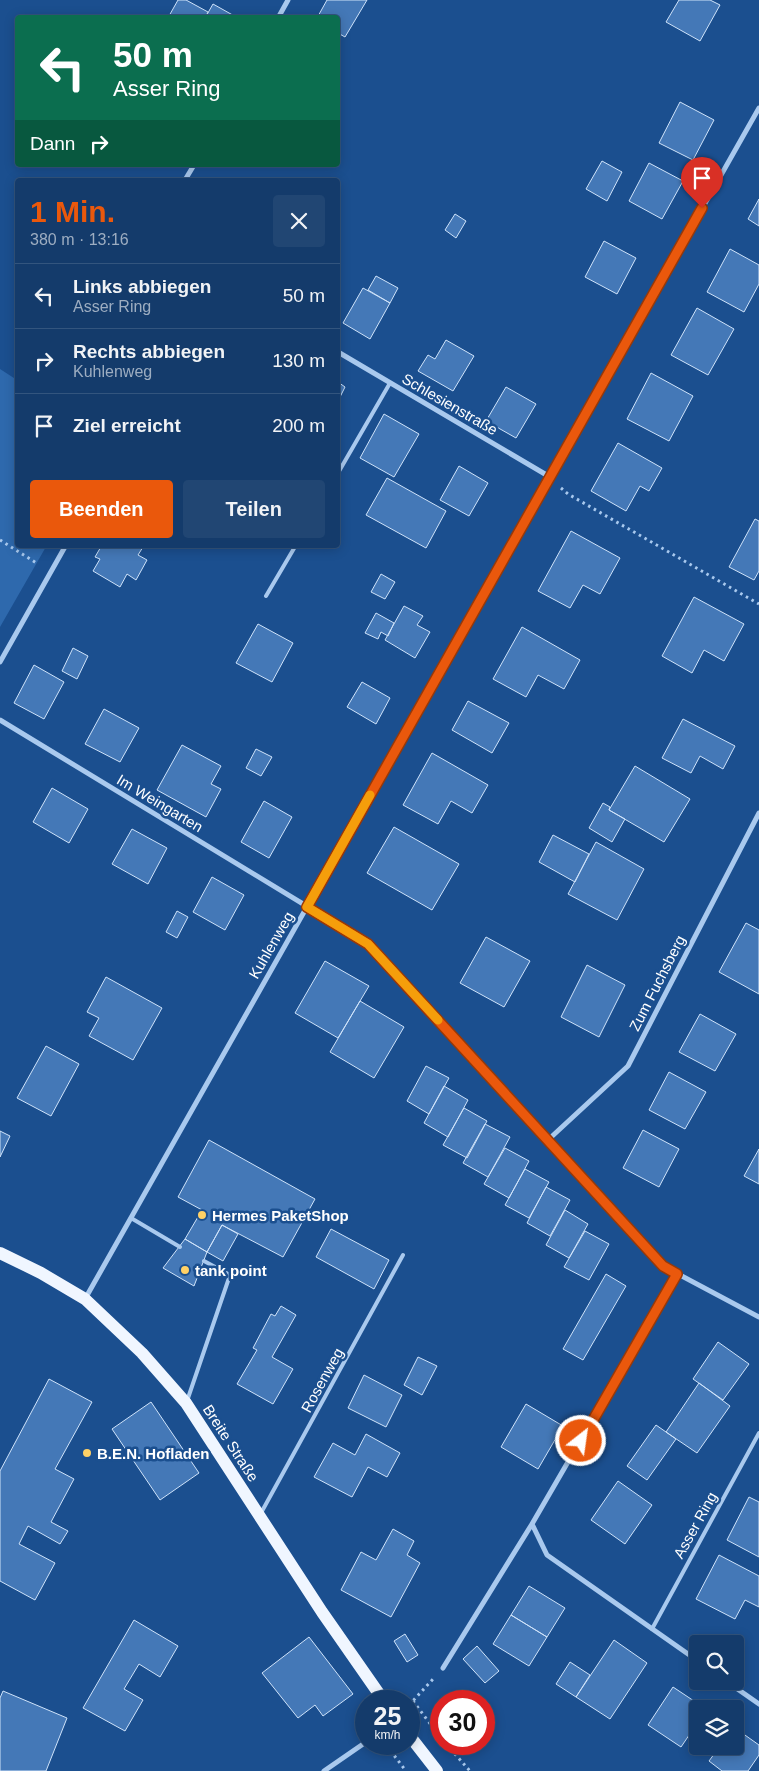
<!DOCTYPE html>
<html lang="de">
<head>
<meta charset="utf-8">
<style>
  :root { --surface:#143b6b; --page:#214673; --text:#f1f3f6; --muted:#9dadc1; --line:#33557e; --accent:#ea580c }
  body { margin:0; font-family:Helvetica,sans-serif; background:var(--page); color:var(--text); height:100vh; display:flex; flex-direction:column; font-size:19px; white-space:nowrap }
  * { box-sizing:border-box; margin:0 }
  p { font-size:16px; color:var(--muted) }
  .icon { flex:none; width:28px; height:28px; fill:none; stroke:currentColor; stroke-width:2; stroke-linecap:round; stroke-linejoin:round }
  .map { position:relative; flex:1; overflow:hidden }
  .drawer { position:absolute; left:15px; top:178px; width:325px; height:370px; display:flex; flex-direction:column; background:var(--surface); border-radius:5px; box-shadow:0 2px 12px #0003,0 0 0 1px var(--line) }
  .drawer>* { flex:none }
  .top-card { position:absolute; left:15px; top:15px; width:325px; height:152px; border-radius:5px; box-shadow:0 2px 12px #0003,0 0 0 1px var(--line); background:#0b6e4f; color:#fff; overflow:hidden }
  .tools { position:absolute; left:689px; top:1635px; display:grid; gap:10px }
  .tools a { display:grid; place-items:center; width:55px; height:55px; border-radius:5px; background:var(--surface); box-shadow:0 2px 12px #0003,0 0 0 1px var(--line); font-size:25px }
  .speed { position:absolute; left:355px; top:1690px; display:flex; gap:10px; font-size:25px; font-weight:700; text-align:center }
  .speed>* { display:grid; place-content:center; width:65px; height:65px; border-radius:50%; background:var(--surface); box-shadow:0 2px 12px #0003,0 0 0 1px var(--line); line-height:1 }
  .speed small { font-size:12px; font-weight:400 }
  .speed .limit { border:8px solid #d22; background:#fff; color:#111 }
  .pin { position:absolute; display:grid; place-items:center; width:42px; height:42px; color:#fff; margin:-51px -21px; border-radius:50% 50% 50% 0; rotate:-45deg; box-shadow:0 0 5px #0007 }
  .pin .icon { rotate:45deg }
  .me { position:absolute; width:55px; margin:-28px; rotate:30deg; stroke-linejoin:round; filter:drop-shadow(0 0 4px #0008) }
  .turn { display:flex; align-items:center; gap:18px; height:105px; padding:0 15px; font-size:22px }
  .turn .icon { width:65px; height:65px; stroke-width:2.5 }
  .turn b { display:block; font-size:35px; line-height:42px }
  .then { display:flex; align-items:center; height:48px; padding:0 15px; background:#0003; gap:10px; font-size:19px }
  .round { display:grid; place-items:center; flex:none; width:52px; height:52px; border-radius:5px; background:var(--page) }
  .headline { display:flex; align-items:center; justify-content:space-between; height:85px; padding:0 15px }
  h1 { font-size:30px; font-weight:600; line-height:38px; color:var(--accent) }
  .action { display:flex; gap:10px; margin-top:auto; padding:10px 15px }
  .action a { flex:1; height:58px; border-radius:5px; background:var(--accent); color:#fff; font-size:20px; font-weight:600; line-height:58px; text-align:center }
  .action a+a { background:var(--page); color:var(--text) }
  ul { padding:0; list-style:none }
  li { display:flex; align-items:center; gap:15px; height:65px; padding:0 15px; border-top:1px solid var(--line) }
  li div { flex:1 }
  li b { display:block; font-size:19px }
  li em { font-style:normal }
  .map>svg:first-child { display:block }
  .green { fill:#2e69ad }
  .building { fill:#4478b7; stroke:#cfe3fa }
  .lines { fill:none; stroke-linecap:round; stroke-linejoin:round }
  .path { stroke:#a9c9ee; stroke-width:3; stroke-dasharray:2.5 4; stroke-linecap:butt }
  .service { stroke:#a9c9ee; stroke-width:4 }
  .minor { stroke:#a9c9ee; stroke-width:5 }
  .primary { stroke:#f0f6ff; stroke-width:12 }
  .route-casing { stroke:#983908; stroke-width:12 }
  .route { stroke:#ea580c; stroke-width:9 }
  .slow { stroke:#f59e0b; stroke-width:9 }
  .poi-dot { fill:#ffd166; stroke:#1b4f8f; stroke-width:2 }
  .labels { text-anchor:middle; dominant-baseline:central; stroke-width:5; stroke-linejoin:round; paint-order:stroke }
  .street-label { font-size:15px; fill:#fff; stroke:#1b4f8f }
  .poi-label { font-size:15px; font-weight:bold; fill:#fff; stroke:#1b4f8f; text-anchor:start }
</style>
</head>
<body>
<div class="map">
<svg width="759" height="1771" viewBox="0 0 759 1771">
  <rect width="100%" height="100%" fill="#1b4f8f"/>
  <path class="green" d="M0,369l17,11 1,165h29l-47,82z"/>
  <path class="building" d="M178,0h8l22,12 -3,6h-33l-3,-2z
    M327,0h40l-22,37 -7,-4v-15h-21z
    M679,0h31l10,5 -20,36 -34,-19z
    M213,4l25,14h-33z
    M680,102l34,18 -21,40 -34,-17z
    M602,161l20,11 -15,29 -21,-12z
    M649,163l34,18 -21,38 -33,-18z
    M759,199v27l-11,-7z
    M455,214l11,7 -10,17 -11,-8z
    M604,241l32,17 -19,36 -32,-17z
    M730,249l29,16v19l-15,28 -37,-20z
    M376,276l22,12 -8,15 -22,-13z
    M363,288l27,15 -20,36 -27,-16z
    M697,308l37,21 -26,46 -37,-20z
    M446,340l28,16 -21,35 -35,-20 10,-16 7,4z
    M651,373l42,23 -24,45 -42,-22z
    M338,382l7,5 -7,14z
    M506,387l30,17 -20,34 -30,-17z
    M384,414l35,20 -25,43 -34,-19z
    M618,443l44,25 -13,23 -9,-5 -14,25 -35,-20z
    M459,466l29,17 -19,33 -29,-16z
    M387,478l59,33 -20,37 -60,-33z
    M755,519l4,2v50l-5,9 -25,-13z
    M571,531l49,27 -20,36 -17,-9 -13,23 -32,-17z
    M102,545h38l3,2 -5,8 9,5 -11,20 -9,-6 -7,13 -27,-16 7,-12 -5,-2z
    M381,574l14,8 -10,17 -14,-7z
    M694,597l50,27 -20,37 -20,-11 -12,23 -30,-17z
    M404,606l19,10 -6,9 13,7 -15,26 -30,-18z
    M376,613l18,10 -6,13 -7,-4 -3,7 -13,-6z
    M258,624l35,19 -21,39 -36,-19z
    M522,627l58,33 -16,29 -26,-14 -12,22 -33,-18z
    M73,648l15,8 -11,23 -15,-8z
    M34,665l30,17 -20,37 -30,-16z
    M362,682l28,16 -14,26 -29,-17z
    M468,701l41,22 -17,30 -40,-23z
    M104,709l35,19 -19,34 -35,-18z
    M683,719l52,27 -12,23 -23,-13 -9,17 -29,-15z
    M182,745l39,21 -10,18 10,5 -15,28 -49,-27z
    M256,749l16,8 -11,19 -15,-8z
    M432,753l56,32 -16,28 -21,-12 -13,23 -35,-19z
    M635,766l55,33 -26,43 -55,-32z
    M52,788l36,21 -19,34 -36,-21z
    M264,801l28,16 -23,41 -28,-16z
    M603,803l7,4 -1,3 16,9 -13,23 -23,-14z
    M394,827l65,37 -27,46 -65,-37z
    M132,829l35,19 -19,36 -36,-20z
    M553,835l36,19 -14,28 -36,-20z
    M596,842l48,27 -27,51 -49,-26z
    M212,877l32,18 -19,35 -32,-18z
    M177,911l11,6 -11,21 -11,-6z
    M746,923l13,7v64l-40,-22z
    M486,937l44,24 -26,46 -44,-24z
    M325,961l44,25 -31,52 -43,-25z
    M587,965l38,20 -26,52 -38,-20z
    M106,977l56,31 -29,52 -44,-24 10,-18 -12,-6z
    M360,1001l44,26 -30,51 -44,-26z
    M700,1014l36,20 -21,37 -36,-19z
    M46,1046l33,18 -28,52 -34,-18z
    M426,1066l23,12 -20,36 -22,-13z
    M669,1072l37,20 -21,37 -36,-19z
    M444,1086l24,14 -20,37 -24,-14z
    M464,1108l23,13 -20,37 -24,-13z
    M485,1124l25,13 -22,40 -25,-14z
    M643,1130l36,19 -20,38 -36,-19z
    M0,1131l10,5 -10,21z
    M209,1140l106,59 -32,58 -61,-32 -15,27 -22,-13 17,-29 -24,-13z
    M505,1148l24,13 -20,37 -25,-14z
    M759,1149v35l-15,-8z
    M525,1169l24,13 -20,36 -24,-13z
    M546,1187l24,13 -20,36 -23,-13z
    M565,1210l23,14 -19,34 -23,-13z
    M222,1225l16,9 -15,27 -16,-9z
    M331,1229l58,31 -15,29 -58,-32z
    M585,1231l24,13 -20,36 -25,-13z
    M185,1239l22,13 -13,34 -31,-18z
    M606,1274l20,12 -43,74 -20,-11z
    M281,1306l15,9 -24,42 21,12 -20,35 -36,-20 20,-34 -4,-2 18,-34 4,2z
    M718,1342l31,22 -26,36 -30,-21z
    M418,1357l19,9 -15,29 -18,-10z
    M364,1375l38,20 -16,32 -38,-19z
    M49,1379l43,23 -37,67 19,10 -23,43 17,9 -8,13 -32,-18 -9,18 36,19 -20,37 -35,-19v-110z
    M699,1383l31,23 -33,47 -31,-21z
    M151,1402l48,71 -39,27 -48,-71z
    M526,1404l37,22 -25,43 -37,-22z
    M656,1425l20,14 -29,41 -20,-14z
    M366,1434l34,19 -13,24 -19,-10 -16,30 -38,-20 19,-34 22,12z
    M618,1481l34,24 -27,39 -34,-24z
    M749,1497l10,5v55l-32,-17z
    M393,1529l21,12 -7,14 13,8 -29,54 -50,-27 20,-38 15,8z
    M719,1555l40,21v31l-14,-7 -10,19 -39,-20z
    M529,1586l36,22 -18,29 -36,-22z
    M511,1615l36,22 -18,29 -36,-22z
    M134,1620l44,26 -18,31 -21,-13 -15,25 19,11 -18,31 -42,-23z
    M405,1634l13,21 -11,7 -13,-21z
    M309,1637l44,57 -30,22 -8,-11 -17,13 -36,-45z
    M614,1640l33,23 -37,56 -34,-22z
    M477,1646l22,25 -14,12 -22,-24z
    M570,1662l20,13 -14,22 -20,-13z
    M673,1687l33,22h-8v13l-17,25 -33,-22z
    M3,1691l64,27 -21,53h-46v-73z
    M735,1728l24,17v10l-11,16h-26l-13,-10 11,-15h15z"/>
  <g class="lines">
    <path class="path" d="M561,488l7,6 191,110
      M0,540l38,24
      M413,1701l28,37
      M409,1705l25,-27
      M389,1744l4,10 13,17
      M446,1744l24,27"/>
    <path class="service" d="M338,473l52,-90
      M266,596l30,-51
      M131,1218l49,29
      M187,1401l43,-126 -26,-14
      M261,1513l142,-258
      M652,1629l107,-196"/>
    <path class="minor" d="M278,18l10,-18
      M185,180l9,-15
      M338,352l212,125
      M0,662l66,-117
      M0,720l369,224 294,322 96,51
      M548,1140l80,-74 131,-253
      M677,1274l-145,250 15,31 151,106
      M85,1299l674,-1191
      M443,1668l89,-144
      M726,1681l33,23
      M324,1771l42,-29"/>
    <path class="primary" d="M0,1253l41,20 44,26 57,54 44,50 136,209 62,89
      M409,1735l28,36"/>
  </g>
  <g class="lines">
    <g class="route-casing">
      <path id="route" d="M581,1441l96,-167 -14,-8 -295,-322 -61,-37 395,-699"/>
    </g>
    <use href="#route" class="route"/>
    <path class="slow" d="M370,795l-63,112 61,37 70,76"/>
  </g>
  <g class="poi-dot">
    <circle cx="202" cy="1215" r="5"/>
    <circle cx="185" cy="1270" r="5"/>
    <circle cx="87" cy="1453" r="5"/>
  </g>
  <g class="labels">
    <g class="street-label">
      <text transform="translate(450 404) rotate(30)">Schlesienstraße</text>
      <text transform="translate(160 803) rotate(31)">Im Weingarten</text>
      <text transform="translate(271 945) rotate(-60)">Kuhlenweg</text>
      <text transform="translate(657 983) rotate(-63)">Zum Fuchsberg</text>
      <text transform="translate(322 1380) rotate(-61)">Rosenweg</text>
      <text transform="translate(231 1443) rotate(57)">Breite Straße</text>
      <text transform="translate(695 1525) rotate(-61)">Asser Ring</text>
    </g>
    <g class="poi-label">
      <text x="212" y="1215">Hermes PaketShop</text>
      <text x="195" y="1270">tank point</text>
      <text x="97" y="1453">B.E.N. Hofladen</text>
    </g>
  </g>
</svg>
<div class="tools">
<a><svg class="icon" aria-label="search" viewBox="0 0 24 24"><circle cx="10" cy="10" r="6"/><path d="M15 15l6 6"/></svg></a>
<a><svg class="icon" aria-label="layers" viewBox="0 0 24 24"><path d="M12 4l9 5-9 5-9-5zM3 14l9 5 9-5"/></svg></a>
</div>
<div class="speed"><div>25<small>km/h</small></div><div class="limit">30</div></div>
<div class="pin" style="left:702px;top:208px;background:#d93025"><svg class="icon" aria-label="arrive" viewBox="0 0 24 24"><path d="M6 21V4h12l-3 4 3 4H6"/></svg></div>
<svg class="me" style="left:581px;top:1441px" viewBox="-20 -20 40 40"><circle r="17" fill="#ea580c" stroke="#fff" stroke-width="3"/><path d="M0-11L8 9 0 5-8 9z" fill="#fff"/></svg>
<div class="top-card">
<div class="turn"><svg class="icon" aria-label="left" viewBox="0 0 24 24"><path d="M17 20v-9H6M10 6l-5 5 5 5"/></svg><div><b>50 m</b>Asser Ring</div></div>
<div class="then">Dann<svg class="icon" aria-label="right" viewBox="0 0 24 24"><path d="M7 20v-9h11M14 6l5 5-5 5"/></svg></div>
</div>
<section class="drawer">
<div class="headline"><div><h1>1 Min.</h1><p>380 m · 13:16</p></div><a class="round"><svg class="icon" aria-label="close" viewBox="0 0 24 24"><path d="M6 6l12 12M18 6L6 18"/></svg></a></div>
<ul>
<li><svg class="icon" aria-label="left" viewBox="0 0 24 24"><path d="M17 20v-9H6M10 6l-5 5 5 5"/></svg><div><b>Links abbiegen</b><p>Asser Ring</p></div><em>50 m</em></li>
<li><svg class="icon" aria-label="right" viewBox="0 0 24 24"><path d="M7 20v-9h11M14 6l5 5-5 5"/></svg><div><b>Rechts abbiegen</b><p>Kuhlenweg</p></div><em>130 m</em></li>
<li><svg class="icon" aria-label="arrive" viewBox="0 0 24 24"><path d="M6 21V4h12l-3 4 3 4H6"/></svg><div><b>Ziel erreicht</b></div><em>200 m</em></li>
</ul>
<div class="action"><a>Beenden</a><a>Teilen</a></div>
</section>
</div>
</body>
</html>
